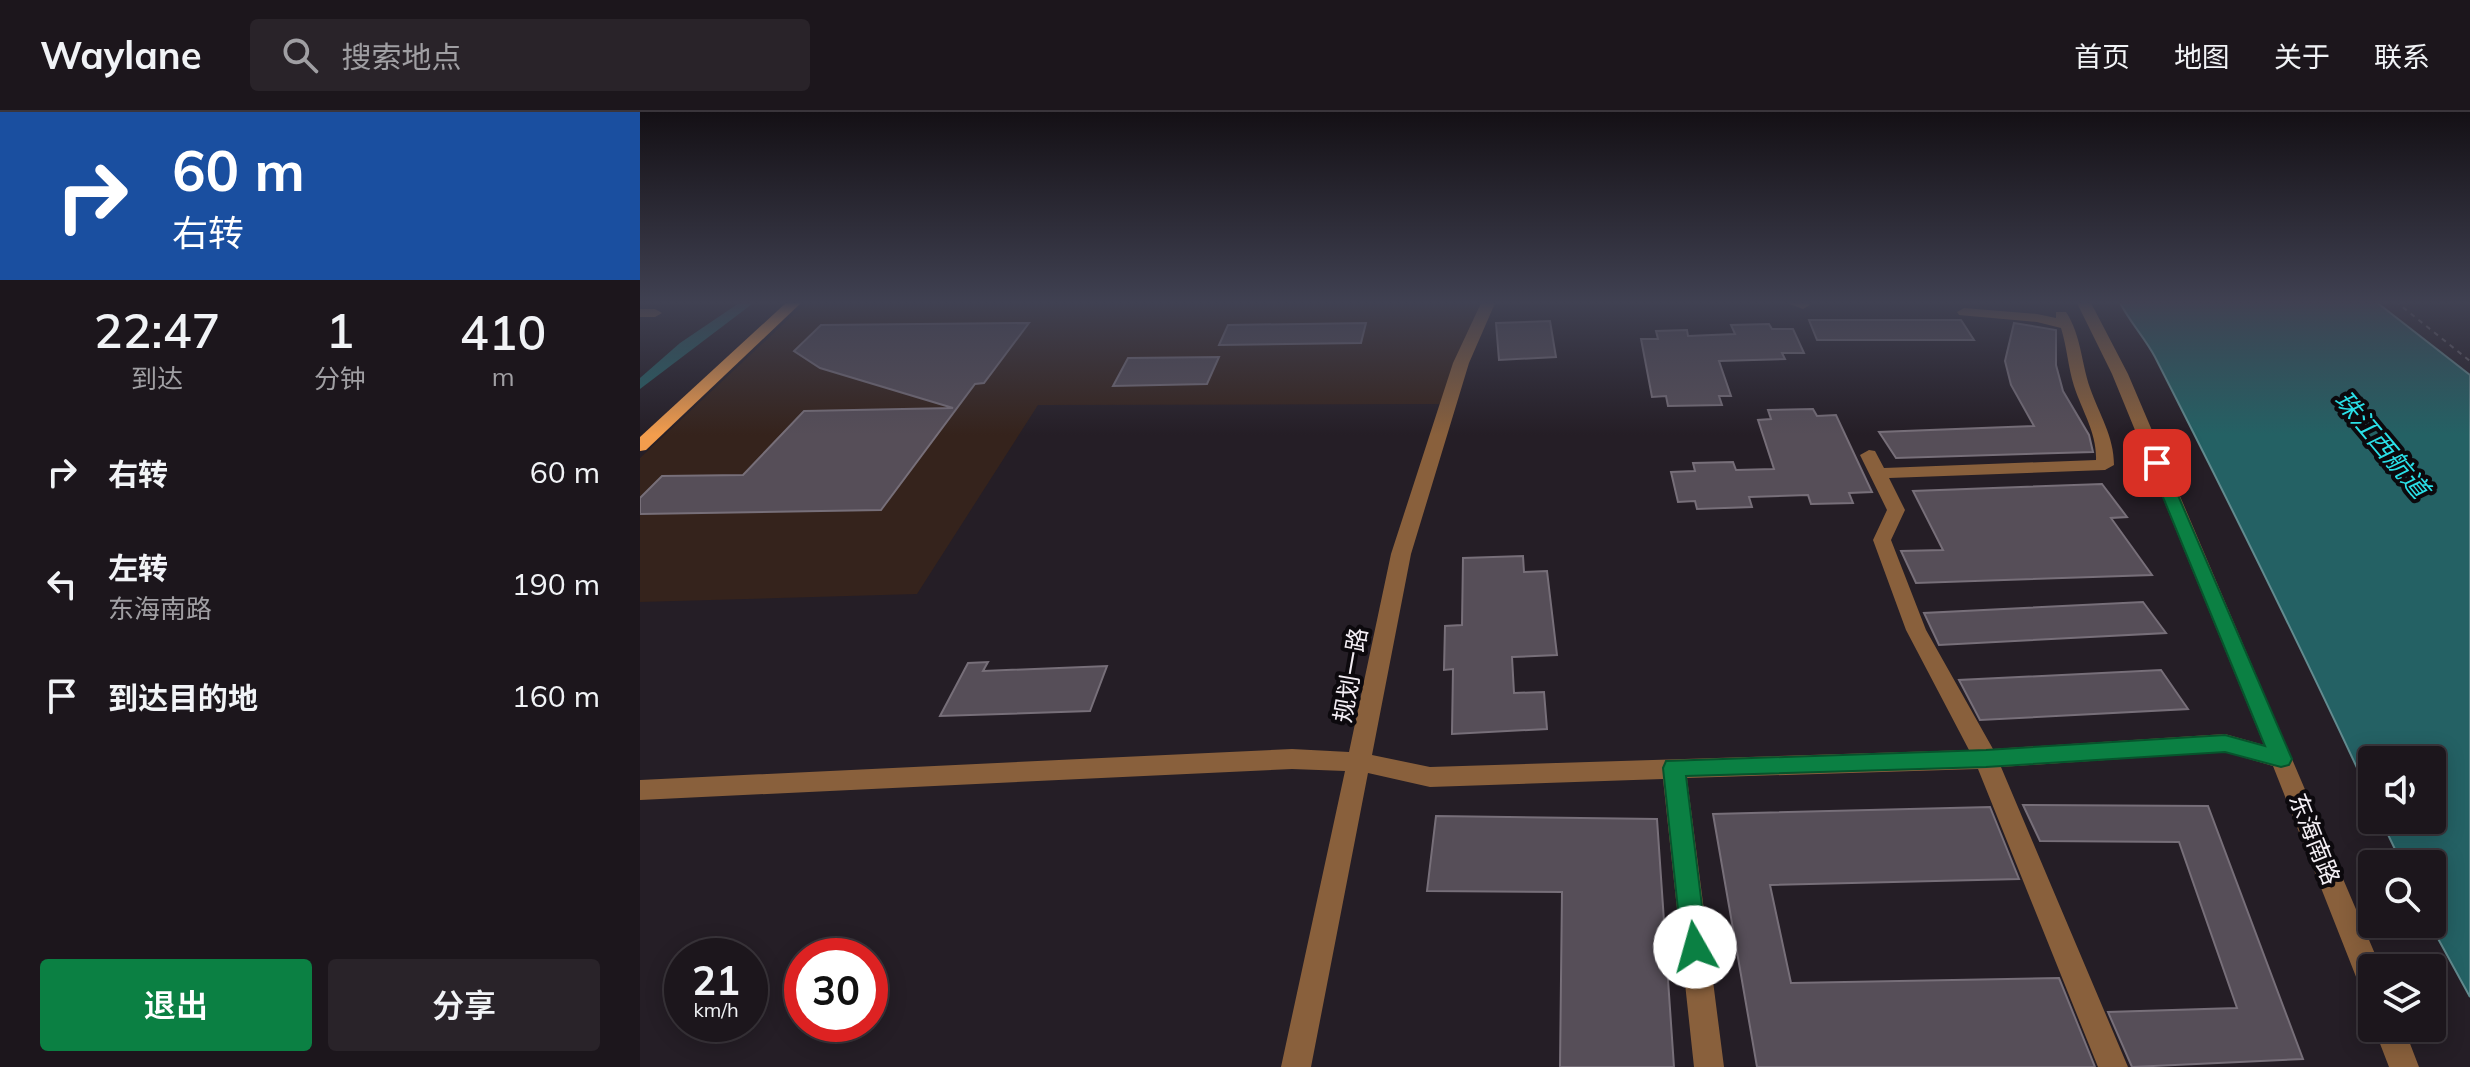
<!DOCTYPE html>
<html lang="zh">
<head>
<meta charset="utf-8">
<style>
  :root { --surface:#1c161c; --page:#292329; --text:#f1f3f6; --muted:#a09fa3; --line:#3a353b; --accent:#0b8043 }
  body { margin:0; font-family:Mulish,"Noto Sans SC",sans-serif; background:var(--page); color:var(--text); height:100vh; display:flex; flex-direction:column; font-size:30px; white-space:nowrap }
  * { box-sizing:border-box; margin:0 }
  p { font-size:26px; color:var(--muted) }
  .icon { flex:none; width:44px; height:44px; fill:none; stroke:currentColor; stroke-width:2; stroke-linecap:round; stroke-linejoin:round }
  .map { position:relative; flex:1; overflow:hidden }
  .details { display:flex; flex-direction:column; background:var(--surface); width:640px }
  .details>* { flex:none }
  .guide { background:#1a4fa0; color:#fff; overflow:hidden }
  .fabs { position:absolute; left:1718px; top:634px; display:grid; gap:16px }
  .fabs a { display:grid; place-items:center; width:88px; height:88px; border-radius:8px; background:var(--surface); box-shadow:0 4px 20px #0003,0 0 0 2px var(--line); font-size:40px }
  .speed { position:absolute; left:24px; top:826px; display:flex; gap:16px; font-size:40px; font-weight:700; text-align:center }
  .speed>* { display:grid; place-content:center; width:104px; height:104px; border-radius:50%; background:var(--surface); box-shadow:0 4px 20px #0003,0 0 0 2px var(--line); line-height:1 }
  .speed small { font-size:20px; font-weight:400 }
  .speed .limit { border:12px solid #d22; background:#fff; color:#111 }
  .pin { position:absolute; display:grid; place-items:center; width:68px; height:68px; color:#fff; margin:-34px; border-radius:16px; box-shadow:0 4px 12px #0006 }
  .me { position:absolute; width:88px; margin:-44px; rotate:353deg; stroke-linejoin:round; filter:drop-shadow(0 0 6px #0008) }
  .turn { display:flex; align-items:center; gap:28px; height:168px; padding:0 40px; font-size:36px }
  .turn .icon { width:104px; height:104px; stroke-width:2.5 }
  .turn b { display:block; font-size:56px; line-height:68px }
  .eta { display:flex; justify-content:space-evenly; align-items:center; height:136px; text-align:center }
  .eta b { font-size:48px; font-weight:600; line-height:56px }
  .cta { display:flex; gap:16px; margin-top:auto; padding:16px 40px }
  .cta a { flex:1; height:92px; border-radius:8px; background:var(--accent); color:#fff; font-size:32px; font-weight:600; line-height:92px; text-align:center }
  .cta a+a { background:var(--page); color:var(--text) }
  ul { padding:0; list-style:none }
  li { display:flex; align-items:center; gap:24px; height:112px; padding:0 40px }
  li div { flex:1 }
  li b { display:block; font-size:30px }
  li em { font-style:normal }
  header { display:flex; align-items:center; gap:48px; box-sizing:border-box; height:112px; padding:0 40px; background:var(--surface); border-bottom:2px solid var(--line) }
  header strong { font-size:38px }
  nav { display:flex; gap:44px; margin-inline-start:auto; font-size:28px }
  .search { width:560px; height:72px; background:var(--page); display:flex; align-items:center; gap:20px; box-sizing:border-box; padding:0 28px; border-radius:8px; color:var(--muted); font-size:30px }
  main { display:flex; flex:1; min-height:0 }
  .map>svg:first-child { display:block }
  .medical { fill:#35231c }
  .water { fill:#246164; stroke:#628b8f; stroke-width:2 }
  .lines { fill:none; stroke-linecap:round; stroke-linejoin:round }
  .canal { fill:#246164; fill-rule:evenodd }
  .building { fill:#564e58; stroke:#776f79; stroke-width:2 }
  .path { stroke:#676168; stroke-width:2; stroke-dasharray:5 5; stroke-linecap:butt }
  .minor { fill:#89603c; fill-rule:evenodd }
  .major { fill:#f39d4d; fill-rule:evenodd }
  .route { fill:#0b8043; stroke:#07532c; stroke-width:2 }
  .labels { text-anchor:middle; dominant-baseline:central; stroke-width:8; stroke-linejoin:round; paint-order:stroke }
  .street-label { font-size:24px; fill:#f3eef4; stroke:#0c090d }
  .water-label { font-size:26px; font-style:italic; fill:#2adfe7; stroke:#0c090d }
</style>
</head>
<body>
<header>
<strong>Waylane</strong>
<div class="search"><svg class="icon" aria-label="search" viewBox="0 0 24 24"><circle cx="10" cy="10" r="6"/><path d="M15 15l6 6"/></svg>搜索地点</div>
<nav><a>首页</a><a>地图</a><a>关于</a><a>联系</a></nav>
</header>
<main>
<section class="details">
<div class="guide">
<div class="turn"><svg class="icon" aria-label="right" viewBox="0 0 24 24"><path d="M7 20v-9h11M14 6l5 5-5 5"/></svg><div><b>60 m</b>右转</div></div>
</div>
<div class="eta">
<div><b>22:47</b><p>到达</p></div>
<div><b>1</b><p>分钟</p></div>
<div><b>410</b><p>m</p></div>
</div>
<ul>
<li><svg class="icon" aria-label="right" viewBox="0 0 24 24"><path d="M7 20v-9h11M14 6l5 5-5 5"/></svg><div><b>右转</b></div><em>60 m</em></li>
<li><svg class="icon" aria-label="left" viewBox="0 0 24 24"><path d="M17 20v-9H6M10 6l-5 5 5 5"/></svg><div><b>左转</b><p>东海南路</p></div><em>190 m</em></li>
<li><svg class="icon" aria-label="arrive" viewBox="0 0 24 24"><path d="M6 21V4h12l-3 4 3 4H6"/></svg><div><b>到达目的地</b></div><em>160 m</em></li>
</ul>
<div class="cta"><a>退出</a><a>分享</a></div>
</section>
<div class="map">
<svg width="1830" height="955" viewBox="0 0 1830 955">
  <rect width="100%" height="100%" fill="#251e26"/>
  <path class="medical" d="M168,189h673l-37,103 -406,1 -121,189 -277,8v-144z"/>
  <path class="water" d="M1479,189h256l95,74v622l-40,-73 2,-60h-30l-21,-44h51v-60h-60v40c-69,-149 -142,-296 -217,-443 -10,-19 -26,-36 -36,-56z"/>
  <g class="lines">
    <path class="canal" d="M102,189h14l-116,88v-11l40,-35z"/>
  </g>
  <path class="building" d="M1169,208h152l13,20h-157z
    M910,209l6,36 -57,3 -3,-37z
    M389,211l-45,60 -9,1 -94,126 -241,4v-16l22,-22 81,-1 61,-64 149,-3 -133,-40 -26,-17 27,-26z
    M726,211l-5,20 -142,2 9,-20z
    M1374,211l42,7v35l7,26 26,44 4,17 -197,6 -17,-26 155,-6 -23,-41 -6,-24z
    M1129,212l3,5h21l11,24h-22l3,6 -66,2 12,35h-12l3,9 -54,1 -2,-10 -14,1 -11,-58h17l-2,-8 31,-1 1,6 47,-2 -4,-9z
    M579,245l-12,27 -94,2 15,-28z
    M1173,297l4,7 19,-1 36,77 -23,1 4,10 -42,1 -3,-9 -59,2 3,10 -55,2 -2,-8 -17,1 -7,-30 24,-1 -2,-8 40,-1 3,8 38,-1 -16,-49 13,-1 -3,-9z
    M1462,372l25,33 -16,1 41,57 -236,8 -15,-32 42,-1 -30,-59z
    M883,444l1,16 23,-1 10,84 -45,2 2,36 30,-1 3,37 -95,5 1,-65 -9,1 1,-44 17,-1 1,-67z
    M1503,490l23,31 -227,12 -15,-32z
    M348,550l-5,9 124,-5 -17,45 -150,5 28,-53z
    M1521,558l27,39 -208,11 -21,-40z
    M1383,693l185,1 95,253 -171,8 -24,-55 129,-4 -58,-166 -139,-1z
    M1350,695l29,72 -249,6 21,98 268,-5 36,89h-338l-44,-253z
    M796,704l221,3 17,248h-114l2,-175 -135,-1z"/>
  <g class="lines">
    <path class="path" d="M1755,189l75,60"/>
    <path class="minor" d="M842,189h14l-27,62 -58,191 -39,201 58,12 539,-17 -63,-120 -33,-90 14,-30 -27,-55 9,-5 6,1 9,17 212,-8c1,-27 -14,-49 -22,-74 -6,-19 -7,-39 -13,-58l-24,-6 -78,-7 -2,-3 7,-4 73,6 19,4v-6h10c15,23 15,49 24,76 9,26 24,48 24,77l-9,5 -216,8 16,32 -14,30 35,90 67,119 232,-15 39,11 -152,-371 -36,-73h14l38,73 253,594h-9v28l-10,-4 -89,-226 -48,-14 -224,15 127,300h-30l-120,-298 -291,9 37,289h-30l-31,-288 -233,8 -62,-14 -57,294h-30l64,-296 -53,-2 -652,31v-20l652,-31 57,3 42,-198 62,-191z
      M1142,189h23l5,4 -7,4z
      M0,197h15l7,4 -7,4h-15z
      M1734,916h30l15,39h-30z"/>
    <path class="major" d="M148,189h15l-157,149 -6,1v-14z"/>
  </g>
  <linearGradient id="sky" x2="0" y2="1"><stop stop-color="#141015"/><stop offset="0.59" stop-color="#404152"/><stop offset="1" stop-color="#404152" stop-opacity="0"/></linearGradient>
  <rect width="1830" height="323" fill="url(#sky)"/>
  <path class="route" d="M1517,346l7,5 128,296 -3,6 -8,2 -56,-15 -239,15 -300,9 21,171 -3,9 -9,3 -9,-3 -4,-9 -19,-179 3,-7 320,-11 239,-15 40,11 -116,-283z"/>
  <g class="labels">
    <g class="street-label">
      <text transform="translate(710 563) rotate(-80)">规划一路</text>
      <text transform="translate(1675 727) rotate(68)">东海南路</text>
    </g>
    <g class="water-label">
      <text transform="translate(1742 332) rotate(50)">珠江西航道</text>
    </g>
  </g>
</svg>
<div class="fabs">
<a><svg class="icon" aria-label="sound" viewBox="0 0 24 24"><path d="M4 9h4l5-4v14l-5-4H4zM17 9q2 3 0 6"/></svg></a>
<a><svg class="icon" aria-label="search" viewBox="0 0 24 24"><circle cx="10" cy="10" r="6"/><path d="M15 15l6 6"/></svg></a>
<a><svg class="icon" aria-label="layers" viewBox="0 0 24 24"><path d="M12 4l9 5-9 5-9-5zM3 14l9 5 9-5"/></svg></a>
</div>
<div class="speed"><div>21<small>km/h</small></div><div class="limit">30</div></div>
<div class="pin" style="left:1517px;top:351px;background:#d93025"><svg class="icon" aria-label="arrive" viewBox="0 0 24 24"><path d="M6 21V4h12l-3 4 3 4H6"/></svg></div>
<svg class="me" style="left:1055px;top:835px" viewBox="-20 -20 40 40"><circle r="19" fill="#fff"/><path d="M0-13L10 11 0 6-10 11z" fill="#0b8043"/></svg>
</div>
</main>
</body>
</html>
